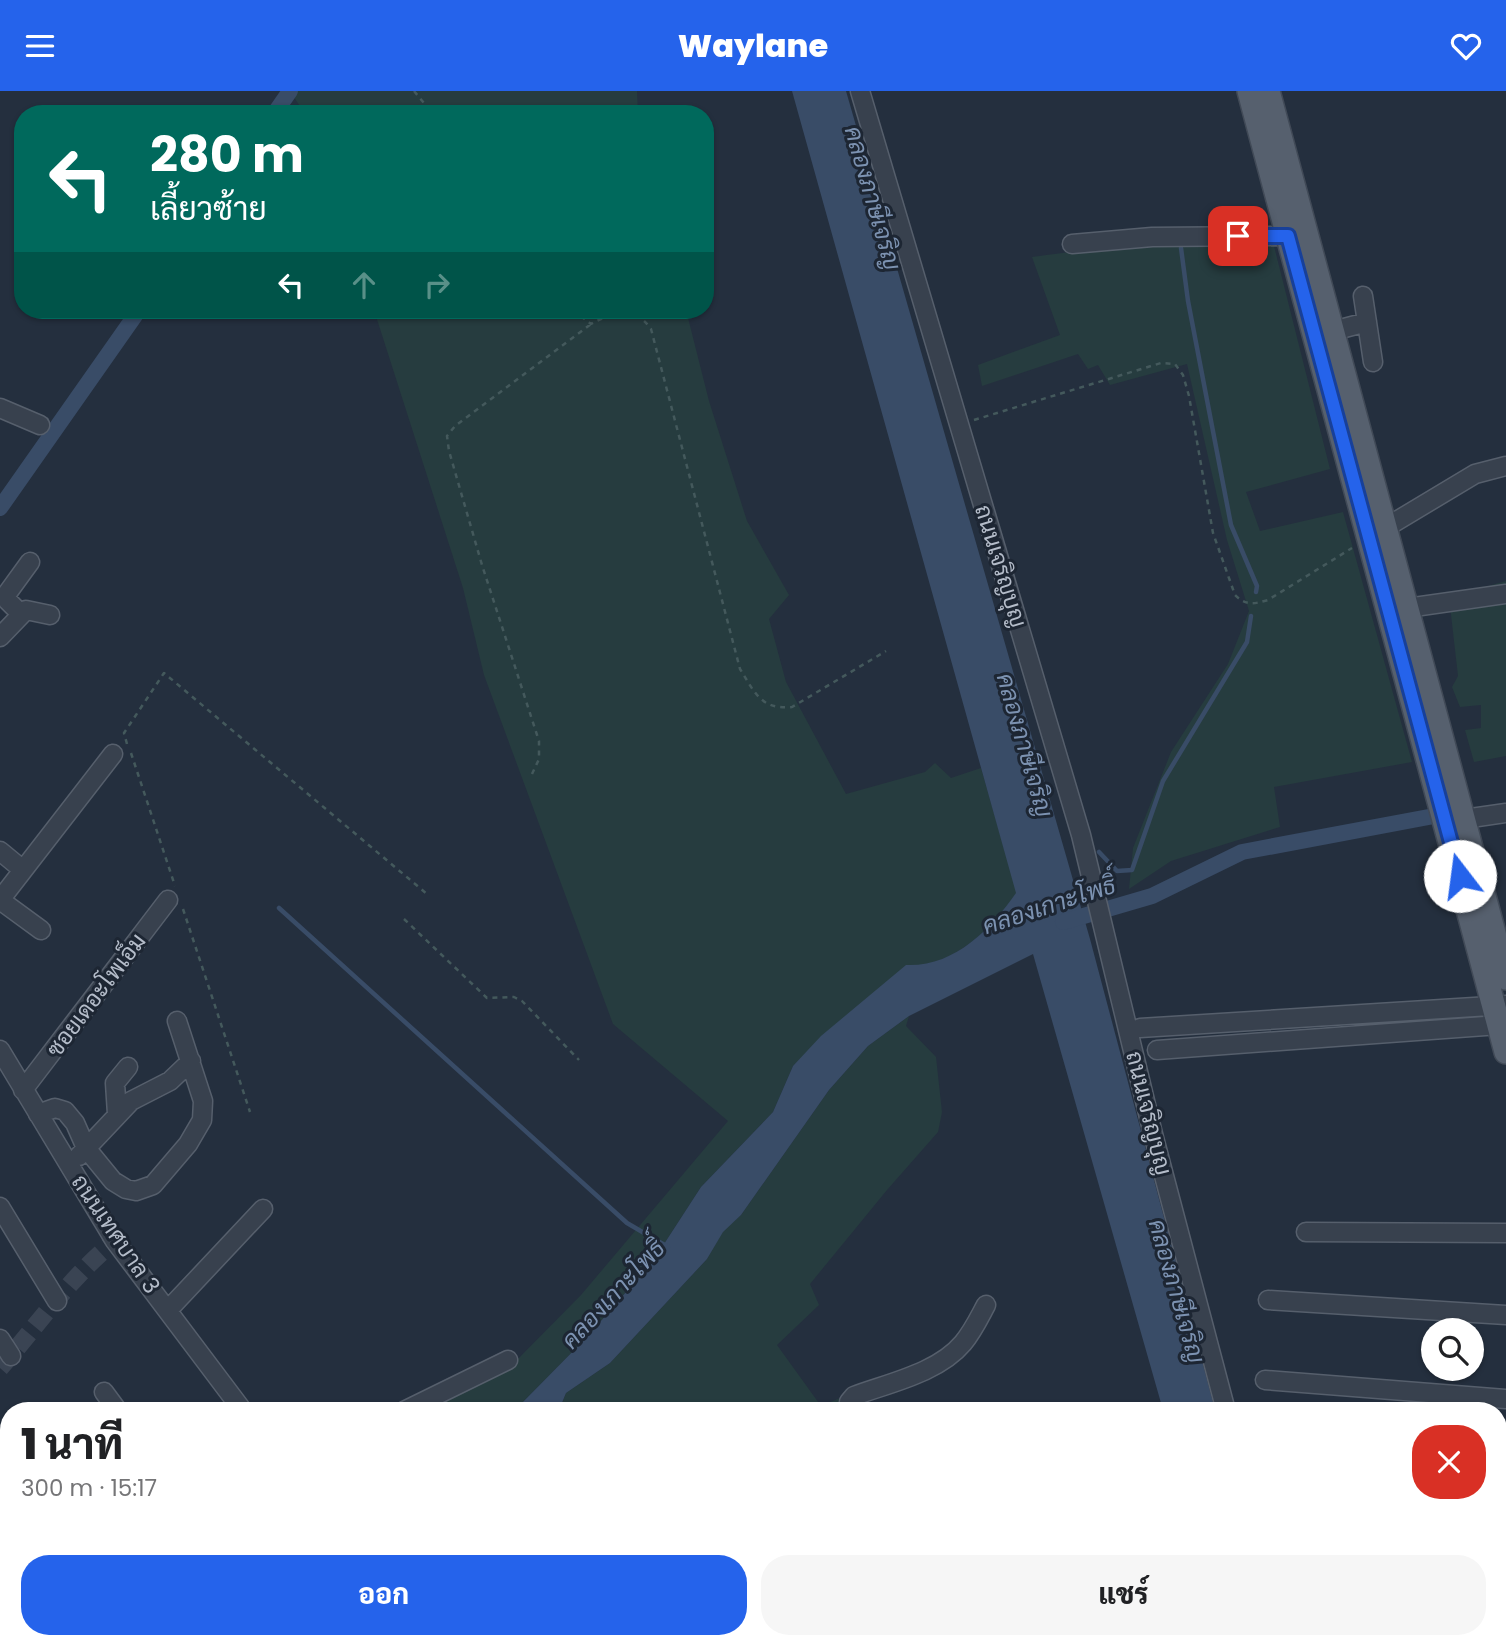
<!DOCTYPE html>
<html lang="th">
<head>
<meta charset="utf-8">
<style>
  :root { --surface:#fff; --page:#f6f6f6; --text:#202124; --muted:#757577; --accent:#2563eb }
  body { margin:0; font-family:Poppins,Sarabun,sans-serif; background:var(--page); color:var(--text); height:100vh; display:flex; flex-direction:column; font-size:26px; white-space:nowrap }
  * { box-sizing:border-box; margin:0 }
  p { font-size:23px; color:var(--muted) }
  .icon { flex:none; width:38px; height:38px; fill:none; stroke:currentColor; stroke-width:2; stroke-linecap:round; stroke-linejoin:round }
  .map { position:relative; flex:1; overflow:hidden }
  .sheet { position:absolute; left:0px; top:1311px; width:1507px; height:247px; display:flex; flex-direction:column; background:var(--surface); border-radius:28px 28px 0 0; box-shadow:0 2px 5px #0004 }
  .sheet>* { flex:none }
  .top-card { position:absolute; left:14px; top:14px; width:700px; height:214px; border-radius:28px; box-shadow:0 2px 5px #0004; background:#00695c; color:#fff; overflow:hidden }
  .buttons { position:absolute; left:1421px; top:1227px; display:grid; gap:14px }
  .buttons a { display:grid; place-items:center; width:63px; height:63px; border-radius:50%; background:var(--surface); box-shadow:0 2px 5px #0004; font-size:35px }
  .pin { position:absolute; display:grid; place-items:center; width:60px; height:60px; color:#fff; margin:-30px; border-radius:14px; box-shadow:0 4px 10px #0006 }
  .me { position:absolute; width:77px; margin:-38px; rotate:345deg; stroke-linejoin:round; filter:drop-shadow(0 0 5px #0008) }
  .turn { display:flex; align-items:center; gap:24px; height:147px; padding:0 21px; font-size:32px }
  .turn .icon { width:91px; height:91px; stroke-width:2.5 }
  .turn b { display:block; font-size:49px; line-height:60px }
  .lanes { display:flex; align-items:center; height:66px; padding:0 21px; background:#0003; justify-content:center; gap:35px; direction:ltr }
  .lanes .off { opacity:.35 }
  .round { display:grid; place-items:center; flex:none; width:74px; height:74px; border-radius:28px; background:var(--page) }
  .head { display:flex; align-items:center; justify-content:space-between; height:119px; padding:0 21px }
  h1 { font-size:42px; font-weight:800; line-height:52px }
  .cta { display:flex; gap:14px; margin-top:auto; padding:14px 21px }
  .cta a { flex:1; height:80px; border-radius:28px; background:var(--accent); color:#fff; font-size:28px; font-weight:800; line-height:80px; text-align:center }
  .cta a+a { background:var(--page); color:var(--text) }
  header { display:flex; justify-content:space-between; align-items:center; height:91px; padding:0 21px; background:var(--accent); color:#fff; font-size:32px; font-weight:800 }
  .map>svg:first-child { display:block }
  .green { fill:#263c3f }
  .water { fill:#394c67 }
  .lines { fill:none; stroke-linecap:round; stroke-linejoin:round }
  .stream { stroke:#394c67; stroke-width:4.5 }
  .canal { stroke:#394c67; stroke-width:16 }
  .minor-tunnel { stroke:#3a4453; stroke-width:18; stroke-dasharray:18 9; stroke-linecap:butt }
  .minor-casing { stroke:#565f6c; stroke-width:21 }
  .major-casing { stroke:#414a57; stroke-width:26 }
  .path { stroke:#44595c; stroke-width:2.5; stroke-dasharray:5 5; stroke-linecap:butt }
  .minor { stroke:#38414e; stroke-width:18 }
  .major { stroke:#56606e; stroke-width:23 }
  .route-casing { stroke:#184099; stroke-width:18 }
  .route { stroke:#2563eb; stroke-width:12 }
  .labels { text-anchor:middle; dominant-baseline:central; stroke-width:6; stroke-linejoin:round; paint-order:stroke }
  .street-label { font-size:23px; fill:#b4bcc9; stroke:#1d2633 }
  .water-label { font-size:24px; font-style:italic; fill:#7c92b1; stroke:#1d2633 }
</style>
</head>
<body>
<header><svg class="icon" aria-label="menu" viewBox="0 0 24 24"><path d="M4 6h16M4 12h16M4 18h16"/></svg>Waylane<svg class="icon" aria-label="heart" viewBox="0 0 24 24"><path d="M12 20l-8-8c-3-5 5-10 8-4 3-6 11-1 8 4z"/></svg></header>
<div class="map">
<svg width="1506" height="1557" viewBox="0 0 1506 1557">
  <rect width="100%" height="100%" fill="#242f3e"/>
  <path class="green" d="M290,0h347l1,23h-333z
    M1273,151l57,227 -84,23 14,39 83,-19 69,250 -138,25 6,40 -109,34 -42,28 4,-41 38,-96 57,-88 21,-53 -22,-71 -40,-176 -77,21 -12,-20 -10,4 -10,-15 -96,32 -4,-21 82,-30 -28,-78c81,-12 160,-14 241,-15z
    M374,219h312l23,91 38,120 42,74 -20,24 17,63 60,112 79,-22 10,-9 16,15 30,-10 36,125c-27,37 -63,74 -111,73l-113,100 -20,46 -72,75 -48,74 -66,76 -70,71 1,2h-110l102,-43 71,-72 147,-174 -115,-97 -129,-349 -21,-87z
    M1506,490v175l-32,6 -9,-32 16,-2v-23l-21,2 -8,-20 6,-11 -9,-79z
    M909,925l-3,10 30,31 6,55 -4,20 -51,58 -77,94 9,21 -42,40 44,61 19,-8 8,12 -289,1 7,-18 44,-30 97,-104 16,-28 18,-16 88,-125 39,-44z
    M415,1549h245l-7,8h-238l-4,-5z
    M716,1549h131l-10,8h-115z"/>
  <path class="water" d="M792,0h54l244,848 125,471h-52l-130,-456 -124,62 -41,30 -39,44 -88,125 -18,17 -16,27 -97,104 -44,30 -7,17h-41l-1,-2 70,-71 66,-76 48,-74 72,-75 20,-46 28,-30 85,-71c48,2 84,-35 110,-72z
    M314,1549h101l-4,3 -46,5h-71z"/>
  <g class="lines">
    <path class="stream" d="M1181,157l7,53 43,224 26,61 -1,6
      M1099,761l18,19 15,-1 31,-89 84,-139 4,-26
      M279,817l348,315 41,24"/>
    <path class="canal" d="M274,23l16,-23
      M0,417l139,-198
      M1063,831l89,-26 90,-44 208,-39"/>
    <path class="minor-tunnel" d="M0,1277c37,-42 71,-92 115,-127"/>
    <g class="minor-casing">
      <path id="minor" d="M860,0l221,744 72,299 73,277
        M1072,153l80,-7 136,-1
        M1363,205l10,66
        M1333,240l34,-9
        M0,317l40,17
        M1375,443l100,-60 31,-8
        M1407,517l99,-14
        M21,523l-13,-13 -2,-6 24,-33
        M0,546l26,-27 24,5
        M1464,728l42,-6
        M0,760l23,19
        M41,839l-41,-30 113,-146
        M1140,937l366,-23
        M0,959l115,191 128,170
        M1157,959l342,-25
        M23,999l145,-190
        M38,1023l17,-6 10,3 10,12 11,25 27,33 13,8 10,2 17,-6 35,-41 14,-24 1,-19 -26,-80
        M117,1023l-2,-31 13,-16
        M79,1065l52,-55 39,-20 21,-20
        M0,1116l57,94
        M1306,1141l200,1
        M1268,1209l238,15
        M168,1219l95,-101
        M0,1248l11,17
        M1265,1289l241,19
        M104,1301l14,19
        M404,1320l104,-51
        M850,1320l-1,-9 5,-6c35,-13 84,-23 109,-53 10,-12 16,-25 23,-38
        M1498,1394l8,1
        M0,1506l9,-4
        M1498,1513l8,1
        M1498,1530h8
        M398,1549l6,8
        M887,1549l3,8
        M1213,1549l3,8
        M1286,1549l2,8
        M233,1557l22,-8
        M825,1557l9,-8
        M969,1557l3,-8
        M1427,1557l23,-8
        M1476,1557v-8"/>
    </g>
    <g class="major-casing">
      <path id="major" d="M1249,0l257,961
        M1268,0l238,887"/>
    </g>
    <path class="path" d="M414,0l19,23
      M573,219l18,14c23,-12 43,-19 60,5l89,340c15,24 21,41 52,38l94,-56
      M974,329l187,-57 14,1 8,11 6,21 24,137 22,62c11,11 19,9 33,5l84,-52
      M127,653l-3,-11 40,-60 263,221
      M131,662l44,133
      M532,683l7,-15v-18l-57,-176 -33,-114 -2,-15 8,-10 136,-102
      M183,818l67,203
      M404,828l83,79 27,-1 8,4 57,59"/>
    <use href="#minor" class="minor"/>
    <use href="#major" class="major"/>
  </g>
  <g class="lines">
    <g class="route-casing">
      <path id="route" d="M1238,145h50l172,640"/>
    </g>
    <use href="#route" class="route"/>
  </g>
  <g class="labels">
    <g class="street-label">
      <text transform="translate(1001 475) rotate(73)">ถนนเจริญบุญ</text>
      <text transform="translate(96 904) rotate(-53)">ซอยเดอะโพเอ็ม</text>
      <text transform="translate(1149 1022) rotate(76)">ถนนเจริญบุญ</text>
      <text transform="translate(116 1143) rotate(56)">ถนนเทศบาล 3</text>
    </g>
    <g class="water-label">
      <text transform="translate(873 107) rotate(74)">คลองภาษีเจริญ</text>
      <text transform="translate(1025 654) rotate(74)">คลองภาษีเจริญ</text>
      <text transform="translate(1049 814) rotate(-18)">คลองเกาะโพธิ์</text>
      <text transform="translate(1177 1200) rotate(74)">คลองภาษีเจริญ</text>
      <text transform="translate(613 1203) rotate(-47)">คลองเกาะโพธิ์</text>
    </g>
  </g>
</svg>
<div class="buttons">
<a><svg class="icon" aria-label="search" viewBox="0 0 24 24"><circle cx="10" cy="10" r="6"/><path d="M15 15l6 6"/></svg></a>
</div>
<div class="pin" style="left:1238px;top:145px;background:#d93025"><svg class="icon" aria-label="arrive" viewBox="0 0 24 24"><path d="M6 21V4h12l-3 4 3 4H6"/></svg></div>
<svg class="me" style="left:1460px;top:785px" viewBox="-20 -20 40 40"><circle r="19" fill="#fff"/><path d="M0-13L10 11 0 6-10 11z" fill="#2563eb"/></svg>
<div class="top-card">
<div class="turn"><svg class="icon" aria-label="left" viewBox="0 0 24 24"><path d="M17 20v-9H6M10 6l-5 5 5 5"/></svg><div><b>280 m</b>เลี้ยวซ้าย</div></div>
<div class="lanes"><svg class="icon" aria-label="left" viewBox="0 0 24 24"><path d="M17 20v-9H6M10 6l-5 5 5 5"/></svg><svg class="icon off" aria-label="ahead" viewBox="0 0 24 24"><path d="M12 20V5M6 11l6-6 6 6"/></svg><svg class="icon off" aria-label="right" viewBox="0 0 24 24"><path d="M7 20v-9h11M14 6l5 5-5 5"/></svg></div>
</div>
<section class="sheet">
<div class="head"><div><h1>1 นาที</h1><p>300 m · 15:17</p></div><a class="round" style="background:#d93025;color:#fff"><svg class="icon" aria-label="close" viewBox="0 0 24 24"><path d="M6 6l12 12M18 6L6 18"/></svg></a></div>
<div class="cta"><a>ออก</a><a>แชร์</a></div>
</section>
</div>
</body>
</html>
